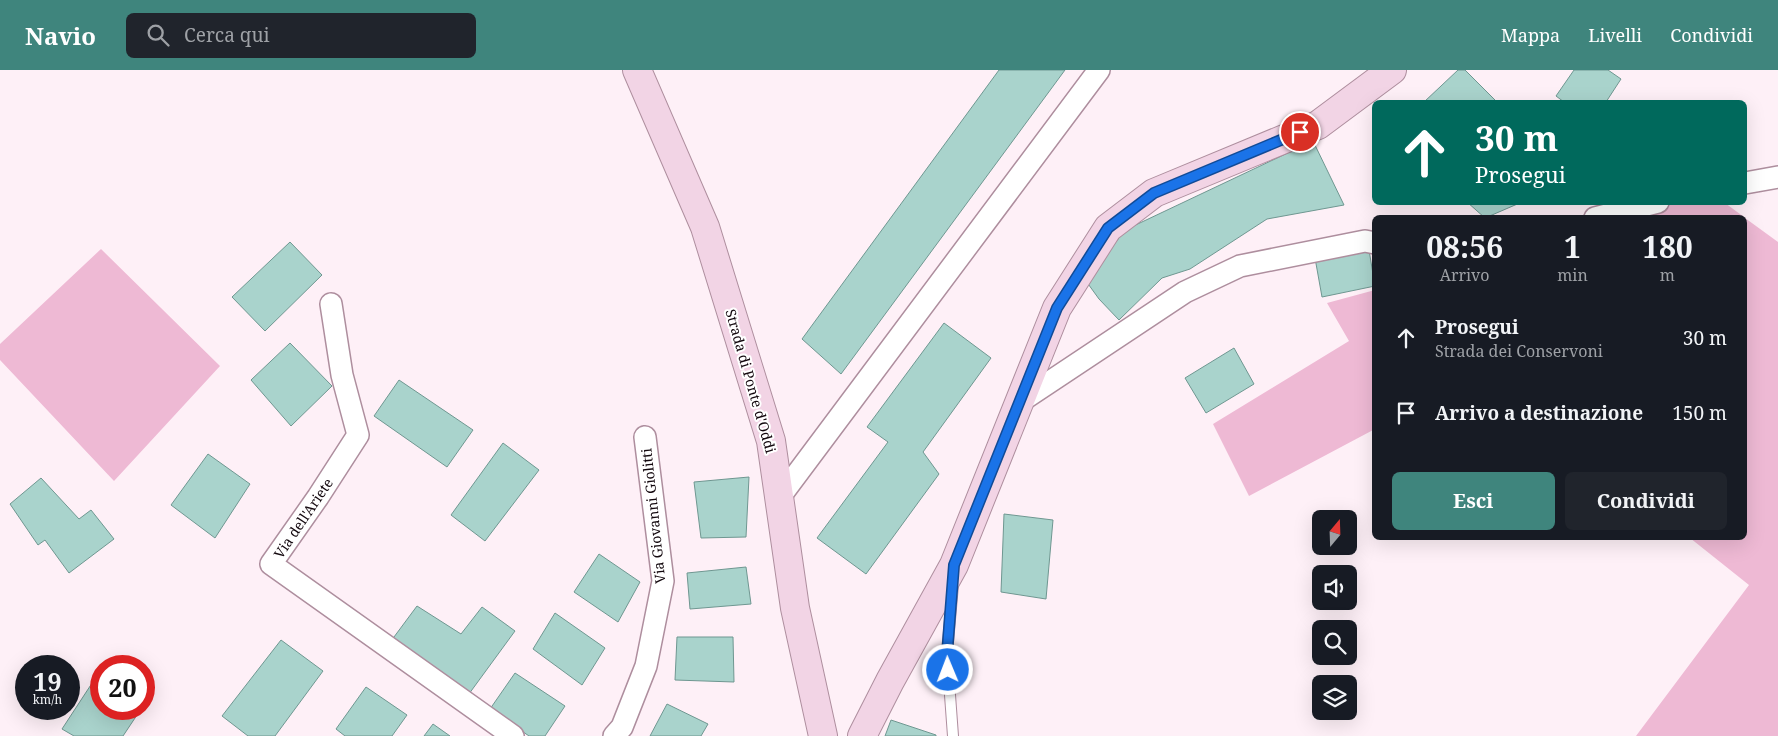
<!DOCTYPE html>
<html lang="it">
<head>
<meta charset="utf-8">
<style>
  :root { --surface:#171b24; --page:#20242c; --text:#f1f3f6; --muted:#9ea1a6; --accent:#3f857d }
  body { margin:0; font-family:"Noto Serif",serif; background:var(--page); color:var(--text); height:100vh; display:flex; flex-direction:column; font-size:19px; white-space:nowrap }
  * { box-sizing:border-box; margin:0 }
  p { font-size:16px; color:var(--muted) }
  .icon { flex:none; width:28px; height:28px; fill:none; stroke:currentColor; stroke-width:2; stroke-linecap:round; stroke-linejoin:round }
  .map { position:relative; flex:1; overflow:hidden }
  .panel { position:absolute; left:1372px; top:145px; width:375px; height:325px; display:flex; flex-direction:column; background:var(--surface); border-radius:8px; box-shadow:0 5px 20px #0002 }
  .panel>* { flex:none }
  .banner { position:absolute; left:1372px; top:30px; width:375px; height:105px; border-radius:8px; box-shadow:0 5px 20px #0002; background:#00695c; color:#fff; overflow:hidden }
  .needle { width:32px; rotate:19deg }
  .controls { position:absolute; left:1312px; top:440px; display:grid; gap:10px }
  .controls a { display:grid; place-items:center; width:45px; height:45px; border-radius:8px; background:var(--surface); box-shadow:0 5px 20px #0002; font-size:25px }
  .speed { position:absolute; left:15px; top:585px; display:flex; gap:10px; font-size:25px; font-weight:700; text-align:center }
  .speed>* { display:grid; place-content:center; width:65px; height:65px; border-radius:50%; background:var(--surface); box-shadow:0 5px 20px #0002; line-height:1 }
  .speed small { font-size:12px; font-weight:400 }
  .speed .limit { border:8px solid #d22; background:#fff; color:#111 }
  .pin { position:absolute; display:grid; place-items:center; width:42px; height:42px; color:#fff; margin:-21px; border:2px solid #fff; border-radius:50%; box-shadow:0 1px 5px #0007 }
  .me { position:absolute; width:55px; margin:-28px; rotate:359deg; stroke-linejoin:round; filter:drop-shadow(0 0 4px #0008) }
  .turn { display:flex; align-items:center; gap:18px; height:105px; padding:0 20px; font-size:22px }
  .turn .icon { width:65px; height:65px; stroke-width:2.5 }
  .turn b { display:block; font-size:35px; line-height:42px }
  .eta { display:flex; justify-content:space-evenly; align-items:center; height:85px; text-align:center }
  .eta b { font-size:30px; font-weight:700; line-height:35px }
  .action { display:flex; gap:10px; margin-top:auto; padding:10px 20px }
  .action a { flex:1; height:58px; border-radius:8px; background:var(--accent); color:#fff; font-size:20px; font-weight:700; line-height:58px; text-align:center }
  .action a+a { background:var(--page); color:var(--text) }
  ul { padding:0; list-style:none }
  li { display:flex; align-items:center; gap:15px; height:75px; padding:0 20px }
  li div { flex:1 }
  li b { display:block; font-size:19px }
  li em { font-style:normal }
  header { display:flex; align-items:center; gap:30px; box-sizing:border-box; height:70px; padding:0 25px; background:var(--accent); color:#fff }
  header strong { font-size:24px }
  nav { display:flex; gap:28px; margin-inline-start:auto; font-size:18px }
  .search { width:350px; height:45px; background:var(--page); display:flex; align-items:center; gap:12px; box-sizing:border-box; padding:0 18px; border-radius:8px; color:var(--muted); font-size:19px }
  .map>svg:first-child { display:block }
  .green { fill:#eeb9d4 }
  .building { fill:#a9d3cc; stroke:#6f9791 }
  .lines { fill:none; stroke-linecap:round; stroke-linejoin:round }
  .lane-casing { stroke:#ae8e9e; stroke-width:12 }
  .street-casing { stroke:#ae8e9e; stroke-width:24 }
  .secondary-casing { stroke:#ae8e9e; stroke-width:30 }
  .lane { stroke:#fff; stroke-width:10 }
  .street { stroke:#fff; stroke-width:21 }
  .secondary { stroke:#f2d4e5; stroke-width:28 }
  .route-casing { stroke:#114b97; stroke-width:12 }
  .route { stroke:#1a73e8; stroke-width:9 }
  .labels { text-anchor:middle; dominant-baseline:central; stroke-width:4; stroke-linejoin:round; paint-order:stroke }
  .street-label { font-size:14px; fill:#13080e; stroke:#fff }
</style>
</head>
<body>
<header>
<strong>Navio</strong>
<div class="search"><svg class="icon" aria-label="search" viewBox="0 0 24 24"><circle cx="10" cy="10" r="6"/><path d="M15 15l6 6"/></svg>Cerca qui</div>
<nav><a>Mappa</a><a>Livelli</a><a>Condividi</a></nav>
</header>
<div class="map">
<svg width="1778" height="666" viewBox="0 0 1778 666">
  <rect width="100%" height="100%" fill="#fef0f7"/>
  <path class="green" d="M1658,132l67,1 19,14 -149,1z
    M1745,148l33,24v494h-142l113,-151 -59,-47h55z
    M101,179l119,117 -106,115 -114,-121v-16z
    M1375,220v139l-126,67 -36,-72 136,-83 -22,-38z"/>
  <path class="building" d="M999,0h66l-224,304 -39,-35z
    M1458,0h7l32,32h-73z
    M1574,0h34l13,9 -15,23h-42l-8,-6z
    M1313,71l31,64 -77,14 -77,50 -28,9 -43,42 -20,-21 -13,-18 39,-51z
    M1467,132h55l-37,16z
    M290,172l32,33 -57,56 -33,-34z
    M1369,180l6,36 -53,11 -7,-39z
    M944,253l47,35 -68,94 16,22 -73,100 -49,-36 71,-96 -21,-15z
    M290,273l42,43 -41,40 -40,-46z
    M1234,278l20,36 -48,29 -21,-35z
    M399,310l74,50 -26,37 -73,-51z
    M503,373l36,27 -54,71 -34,-26z
    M208,384l42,30 -35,54 -44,-33z
    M749,407l-3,60 -45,1 -7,-56z
    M41,408l38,41 12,-9 23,29 -45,34 -24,-33 -7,5 -28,-41z
    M1004,444l49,6 -7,79 -45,-7z
    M599,484l41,28 -22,40 -44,-30z
    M746,497l5,37 -61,5 -3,-36z
    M417,536l44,28 21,-27 33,24 -49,67 -75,-57z
    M555,543l50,35 -23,37 -49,-36z
    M677,567h56l1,45 -59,-2z
    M281,570l42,31 -48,65h-27l-26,-20z
    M515,603l50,33 -20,30h-16l-39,-27z
    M98,604l3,2v33h40l-18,27h-49l-12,-7z
    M366,617l41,28 -15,21h-47l-9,-7z
    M667,634l41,20 -7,12h-51z
    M891,650l45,15v1h-51z
    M433,654l17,12h-26z"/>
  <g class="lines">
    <g class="lane-casing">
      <path id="lane" d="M953,515l-6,69 6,82"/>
    </g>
    <g class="street-casing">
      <path id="street" d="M1745,113l33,-6
        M1595,148l63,-16
        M331,234l11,71 16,60 -40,62 -47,67 242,172
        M1018,333l167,-111 55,-26 125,-25 10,2
        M779,428l320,-428
        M614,666l8,-9 24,-61 17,-85 -18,-144"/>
    </g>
    <g class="secondary-casing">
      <path id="secondary" d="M637,0l68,157 66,214 24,167 28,128
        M862,666l28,-55 64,-116 103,-257 51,-80 46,-35 164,-68 74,-55"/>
    </g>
    <use href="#lane" class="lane"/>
    <use href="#street" class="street"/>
    <use href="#secondary" class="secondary"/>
  </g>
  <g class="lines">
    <g class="route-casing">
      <path id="route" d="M948,600l-1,-16 7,-89 103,-257 51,-80 46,-35 146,-61"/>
    </g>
    <use href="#route" class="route"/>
  </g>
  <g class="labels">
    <g class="street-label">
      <text transform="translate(751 311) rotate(74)">Strada di Ponte d'Oddi</text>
      <text transform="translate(653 446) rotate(-96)">Via Giovanni Giolitti</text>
      <text transform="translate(303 448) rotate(-56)">Via dell'Ariete</text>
    </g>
  </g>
</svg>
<div class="controls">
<a><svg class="needle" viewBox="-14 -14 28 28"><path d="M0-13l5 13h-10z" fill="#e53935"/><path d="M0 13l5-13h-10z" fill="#9ea1a6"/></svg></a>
<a><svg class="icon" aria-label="sound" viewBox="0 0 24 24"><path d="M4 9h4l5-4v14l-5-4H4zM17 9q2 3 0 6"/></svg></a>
<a><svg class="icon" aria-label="search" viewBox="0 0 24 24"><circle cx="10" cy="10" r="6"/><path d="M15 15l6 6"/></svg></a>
<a><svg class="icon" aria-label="layers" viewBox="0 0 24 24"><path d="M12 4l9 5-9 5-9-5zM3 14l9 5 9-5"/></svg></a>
</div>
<div class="speed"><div>19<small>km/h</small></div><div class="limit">20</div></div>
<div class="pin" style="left:1300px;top:62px;background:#d93025"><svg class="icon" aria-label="arrive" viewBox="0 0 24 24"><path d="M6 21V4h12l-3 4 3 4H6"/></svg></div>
<svg class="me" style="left:948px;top:600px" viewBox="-20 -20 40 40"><circle r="17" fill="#1a73e8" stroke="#fff" stroke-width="3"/><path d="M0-11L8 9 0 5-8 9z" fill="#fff"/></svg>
<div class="banner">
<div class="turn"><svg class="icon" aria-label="ahead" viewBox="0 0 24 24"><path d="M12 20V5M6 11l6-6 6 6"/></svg><div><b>30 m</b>Prosegui</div></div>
</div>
<section class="panel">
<div class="eta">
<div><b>08:56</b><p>Arrivo</p></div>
<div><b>1</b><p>min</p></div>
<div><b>180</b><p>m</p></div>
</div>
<ul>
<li><svg class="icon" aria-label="ahead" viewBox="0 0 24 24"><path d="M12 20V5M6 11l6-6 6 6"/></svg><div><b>Prosegui</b><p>Strada dei Conservoni</p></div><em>30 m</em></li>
<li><svg class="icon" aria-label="arrive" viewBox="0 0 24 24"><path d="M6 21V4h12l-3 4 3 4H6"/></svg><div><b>Arrivo a destinazione</b></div><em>150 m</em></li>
</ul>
<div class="action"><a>Esci</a><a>Condividi</a></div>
</section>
</div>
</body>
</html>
